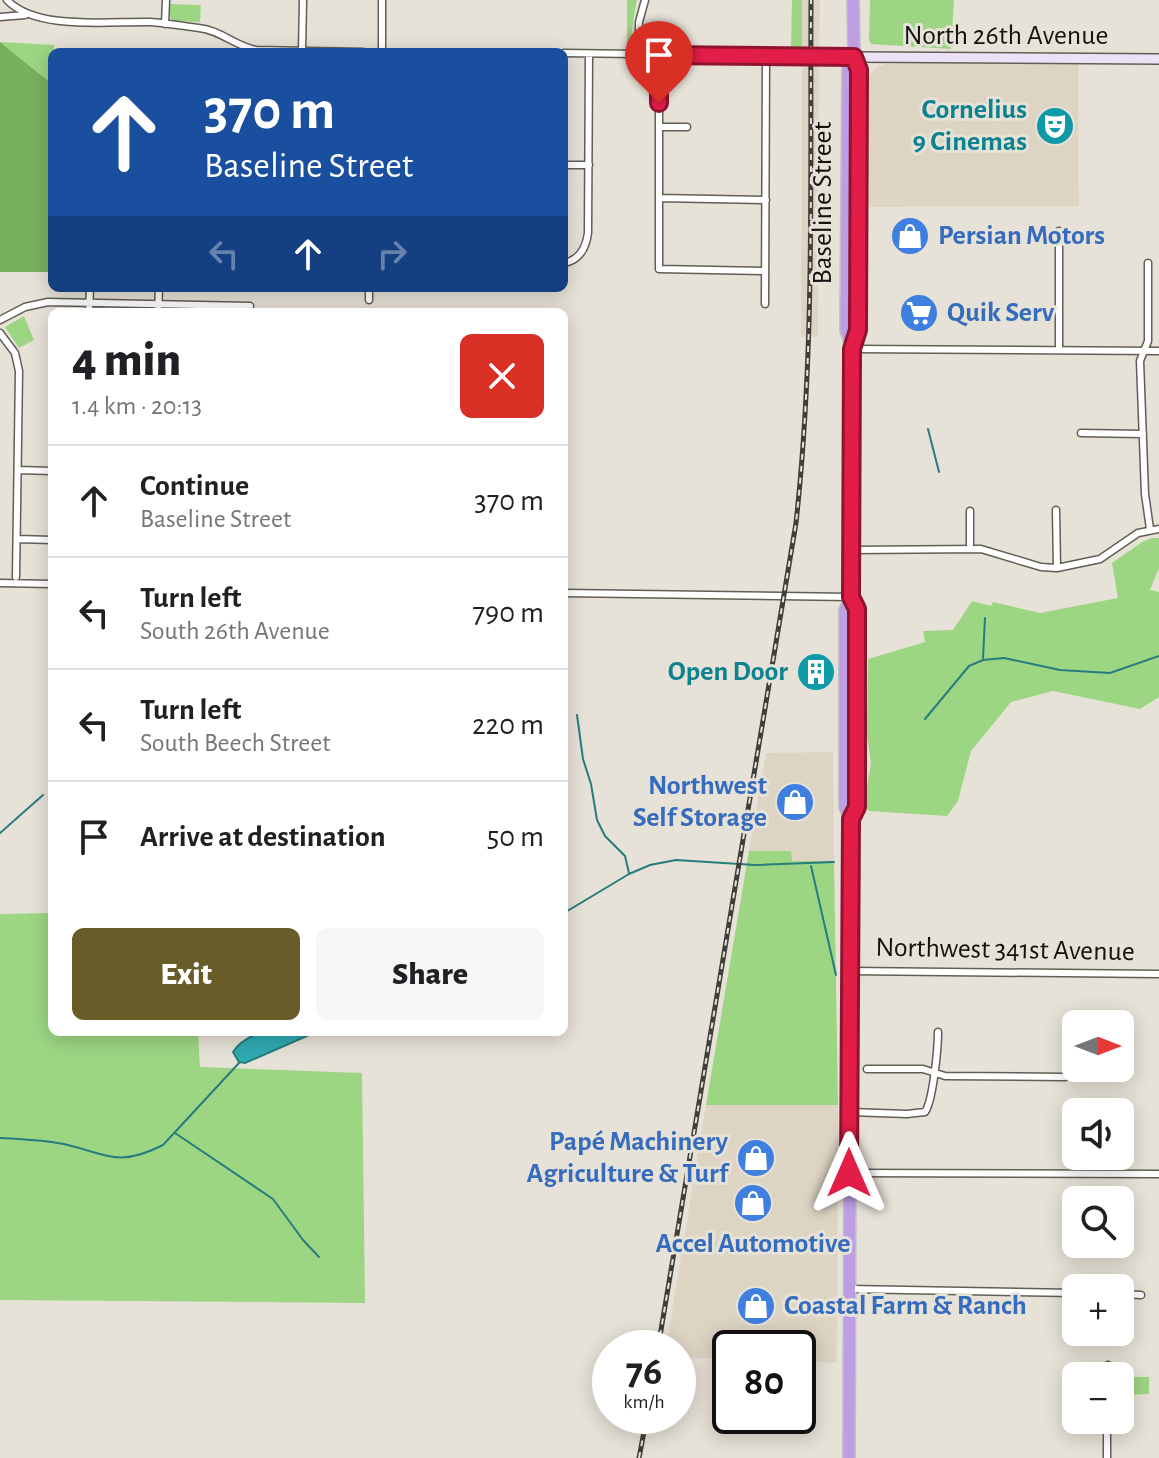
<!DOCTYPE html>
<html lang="en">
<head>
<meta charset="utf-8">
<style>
  :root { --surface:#fff; --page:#f6f6f6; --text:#202124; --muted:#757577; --line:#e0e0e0; --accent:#685c29 }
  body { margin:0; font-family:"Alegreya Sans",sans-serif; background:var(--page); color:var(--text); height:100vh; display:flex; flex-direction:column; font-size:30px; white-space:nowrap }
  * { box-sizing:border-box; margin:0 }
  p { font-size:26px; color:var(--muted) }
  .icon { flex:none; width:44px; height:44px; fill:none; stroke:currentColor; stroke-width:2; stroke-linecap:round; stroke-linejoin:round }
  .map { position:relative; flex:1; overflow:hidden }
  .details { position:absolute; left:48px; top:308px; width:520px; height:728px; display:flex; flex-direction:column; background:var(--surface); border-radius:12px; box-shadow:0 4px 20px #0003 }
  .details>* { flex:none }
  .top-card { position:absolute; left:48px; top:48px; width:520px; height:244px; border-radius:12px; box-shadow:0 4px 20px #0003; background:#1a4fa0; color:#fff; overflow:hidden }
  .needle { width:52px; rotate:90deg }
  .fabs { position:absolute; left:1062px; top:1010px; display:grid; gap:16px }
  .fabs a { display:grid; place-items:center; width:72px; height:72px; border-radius:12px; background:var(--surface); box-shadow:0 4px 20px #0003; font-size:40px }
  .speed { position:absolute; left:592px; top:1330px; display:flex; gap:16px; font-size:40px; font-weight:700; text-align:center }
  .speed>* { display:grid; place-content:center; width:104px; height:104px; border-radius:50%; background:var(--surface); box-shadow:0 4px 20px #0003; line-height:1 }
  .speed small { font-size:20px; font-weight:400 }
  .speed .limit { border:4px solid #111; border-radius:12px; background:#fff; color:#111 }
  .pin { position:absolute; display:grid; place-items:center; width:68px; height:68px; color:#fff; margin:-82px -34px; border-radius:50% 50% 50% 0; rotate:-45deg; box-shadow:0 0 8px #0007 }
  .pin .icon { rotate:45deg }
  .me { position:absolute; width:88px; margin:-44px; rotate:0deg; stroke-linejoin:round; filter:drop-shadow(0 0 6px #0008) }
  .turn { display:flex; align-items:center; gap:28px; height:168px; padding:0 24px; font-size:36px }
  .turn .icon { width:104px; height:104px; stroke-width:2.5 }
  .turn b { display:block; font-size:56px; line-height:68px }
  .lanes { display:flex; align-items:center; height:76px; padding:0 24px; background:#0003; justify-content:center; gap:40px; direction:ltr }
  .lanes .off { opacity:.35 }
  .round { display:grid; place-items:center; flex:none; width:84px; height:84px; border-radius:12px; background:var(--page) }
  .head { display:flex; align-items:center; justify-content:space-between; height:136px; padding:0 24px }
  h1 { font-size:48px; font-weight:800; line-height:60px }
  .cta { display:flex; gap:16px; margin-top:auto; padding:16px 24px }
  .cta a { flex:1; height:92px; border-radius:12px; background:var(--accent); color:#fff; font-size:32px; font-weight:800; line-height:92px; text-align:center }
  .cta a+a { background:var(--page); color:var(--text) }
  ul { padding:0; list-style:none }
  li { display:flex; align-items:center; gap:24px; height:112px; padding:0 24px; border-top:2px solid var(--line) }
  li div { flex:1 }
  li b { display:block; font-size:30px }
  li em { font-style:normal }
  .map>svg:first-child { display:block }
  .built { fill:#ddd4c4 }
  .green { fill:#9cd683 }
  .forest { fill:#78b15d }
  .water { fill:#2faab1; stroke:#277c80; stroke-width:2 }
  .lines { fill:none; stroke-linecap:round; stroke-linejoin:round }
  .stream { stroke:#277c80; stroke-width:2 }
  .street-casing { stroke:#625e55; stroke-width:9 }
  .secondary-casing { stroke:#625e55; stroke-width:12 }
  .highway-casing { stroke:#c2c1c0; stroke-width:14 }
  .street { stroke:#fff; stroke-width:6 }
  .secondary { stroke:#ebe2f7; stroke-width:9 }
  .highway { stroke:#bd9ee5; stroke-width:11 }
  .rail-casing { stroke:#403e39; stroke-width:5 }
  .rail { stroke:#e7e2d7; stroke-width:2; stroke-dasharray:6; stroke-linecap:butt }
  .route-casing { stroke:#92132f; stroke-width:20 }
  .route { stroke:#e11d48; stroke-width:14 }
  .labels { text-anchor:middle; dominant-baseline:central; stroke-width:6; stroke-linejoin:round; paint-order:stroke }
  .street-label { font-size:28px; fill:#13120e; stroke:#e7e2d7 }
  .culture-label { font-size:28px; font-weight:bold; fill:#0d838f; stroke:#e7e2d7; text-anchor:end }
  .shop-label { font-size:28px; font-weight:bold; fill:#366cbe; stroke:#e7e2d7; text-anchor:start }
</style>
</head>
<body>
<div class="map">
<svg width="1159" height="1458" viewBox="0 0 1159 1458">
  <rect width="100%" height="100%" fill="#e7e2d7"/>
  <path class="built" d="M802,0h18l-1,48h-17z
    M1078,62l1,144 -216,1 5,-131 9,-9 8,-3z
    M802,64h17l-1,273h-17z
    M833,752l1,109h-43v-10h-42l17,-98z
    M706,1105h132l-1,258 -39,-2v-13h-68v11l-52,-2v-9h-12z"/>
  <path class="green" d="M627,0h10c-3,13 -5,40 -10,48z
    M792,0h10v48h-11z
    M870,0h84l-3,49 -80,-5 -2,-4z
    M169,4l32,1 -1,17 -27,-1 -4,-6z
    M0,42l54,3 -2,39z
    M24,316l10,24 -15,8 -14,-21z
    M1152,538h7v30l-9,22 9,2v105l-19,12 -87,-18 -42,11 -40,49 -13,50 -11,15 -78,-5 -5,-7 7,-41 -4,-27 1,-77 57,-17 -2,-11 30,-1 19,-29 19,5 2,-4 47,11 78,-15 -6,-35 30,-21z
    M749,851h42l1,10h42l4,244h-132z
    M52,913v119h146l2,35 162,6 3,230 -365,-3v-386z
    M1120,1377h29v17l-29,1z"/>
  <path class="forest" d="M0,42l52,42v188h-52z"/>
  <path class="water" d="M261,1032h64l-16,3 -64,28 -6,-1 -6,-10c6,-10 18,-16 28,-20z"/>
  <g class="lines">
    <path class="stream" d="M928,429l11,43
      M983,658l2,-40
      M577,715l6,44 8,25 6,36 8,16 20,20 4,17
      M925,719l44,-53 14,-6 21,-2 56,12 50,3 49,-17
      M0,833l43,-38
      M811,866l25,109
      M564,913l65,-39 21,-9 26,-5 79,5 79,-3
      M175,1133l98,66 30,41 16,17
      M0,1138c19,1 39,2 58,5 46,8 56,27 105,2l76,-82"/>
    <g class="street-casing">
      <path id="street" d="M7,0c29,31 103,21 143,22 16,1 33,4 49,6 21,2 36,18 57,22l107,2
        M0,17l25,-2
        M165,24l1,-24
        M302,51l1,-51
        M382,52v-52
        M564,53l290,4
        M639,54v-32l6,-22
        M659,55v214l106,2
        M659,127h28
        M564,165h25
        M659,198l107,2
        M1059,231v119
        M564,263c16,-3 22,-15 24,-30l1,-179
        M1148,263v78l-8,20 5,133 5,35
        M369,288v12
        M765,304l1,-248
        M89,312l1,-24
        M158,312l1,-24
        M0,320l25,-13 23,-5 202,4
        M0,333l15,20 4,18 -3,206
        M852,349l307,2
        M1081,433l62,1
        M18,470l34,1
        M1056,510l1,58
        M17,539l35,1
        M970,548v-37
        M851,550l130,-1 60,18 16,1 43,-9 38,-26 21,-4
        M0,583l52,1
        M564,593l287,4
        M850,971l309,3
        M867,1069h56l22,7 120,1
        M850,1112l57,2 18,-2c8,-11 13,-64 13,-80
        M849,1173l310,1
        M849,1289l227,4
        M1120,1294l21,1
        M1107,1376l1,-11
        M1107,1458v-38"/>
    </g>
    <g class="secondary-casing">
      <path id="secondary" d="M854,57l305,2"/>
    </g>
    <g class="highway-casing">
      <path id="highway" d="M852,348l6,-18 1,-260 -5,-13 -1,-57
        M851,819l-6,-12v-197l6,-13
        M849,1458l2,-639 6,-12v-198l-6,-12 1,-248 -6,-19 2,-261 6,-12"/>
    </g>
    <use href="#street" class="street"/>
    <use href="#secondary" class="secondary"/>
    <use href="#highway" class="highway"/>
    <g class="rail-casing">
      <path id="rail" d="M658,1348l138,-825c19,-173 14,-349 15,-523
        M639,1458l8,-42"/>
    </g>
    <use href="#rail" class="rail"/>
  </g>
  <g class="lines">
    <g class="route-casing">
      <path id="route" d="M659,103v-48l195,2 5,13 -1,260 -6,19 -1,248 6,12v198l-6,12 -2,354"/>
    </g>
    <use href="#route" class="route"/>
  </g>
  <defs>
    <g id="theatre-disc" transform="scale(2)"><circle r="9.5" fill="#0f9aa8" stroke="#e7e2d7"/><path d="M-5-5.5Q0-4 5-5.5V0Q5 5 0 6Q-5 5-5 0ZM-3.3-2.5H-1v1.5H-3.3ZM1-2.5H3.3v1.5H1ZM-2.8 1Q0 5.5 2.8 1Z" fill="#fff"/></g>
    <g id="shop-disc" transform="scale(2)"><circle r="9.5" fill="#3f7fe0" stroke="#e7e2d7"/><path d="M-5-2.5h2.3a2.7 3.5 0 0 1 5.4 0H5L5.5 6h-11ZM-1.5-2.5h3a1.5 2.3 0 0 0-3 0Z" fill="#fff"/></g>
    <g id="supermarket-disc" transform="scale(2)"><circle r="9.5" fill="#3f7fe0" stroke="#e7e2d7"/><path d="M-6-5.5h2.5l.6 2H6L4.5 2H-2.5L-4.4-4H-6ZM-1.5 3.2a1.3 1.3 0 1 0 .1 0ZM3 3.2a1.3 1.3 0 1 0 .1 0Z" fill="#fff"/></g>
    <g id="building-disc" transform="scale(2)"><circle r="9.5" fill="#0f9aa8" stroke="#e7e2d7"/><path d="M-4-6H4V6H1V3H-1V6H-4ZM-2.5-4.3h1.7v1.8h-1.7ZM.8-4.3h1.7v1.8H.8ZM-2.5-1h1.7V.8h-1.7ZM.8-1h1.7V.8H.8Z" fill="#fff"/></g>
  </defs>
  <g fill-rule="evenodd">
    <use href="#theatre-disc" x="1055" y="126"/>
    <use href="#shop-disc" x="910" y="236"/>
    <use href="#supermarket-disc" x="919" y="313"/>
    <use href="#building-disc" x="816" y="672"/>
    <use href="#shop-disc" x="795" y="802"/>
    <use href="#shop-disc" x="756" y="1158"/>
    <use href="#shop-disc" x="753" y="1203"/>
    <use href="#shop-disc" x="756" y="1306"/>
  </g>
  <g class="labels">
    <g class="street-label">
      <text x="1006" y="36">North 26th Avenue</text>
      <text transform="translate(823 203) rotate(-90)">Baseline Street</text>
      <text transform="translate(1005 950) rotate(1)">Northwest 341st Avenue</text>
    </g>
    <g class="culture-label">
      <text x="1027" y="110">Cornelius<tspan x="1027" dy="32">9 Cinemas</tspan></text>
      <text x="788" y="672">Open Door</text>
    </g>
    <g class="shop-label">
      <text x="938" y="236">Persian Motors</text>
      <text x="947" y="313">Quik Serv</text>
      <text x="767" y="786" text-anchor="end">Northwest<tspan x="767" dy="32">Self Storage</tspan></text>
      <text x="728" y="1142" text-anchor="end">Papé Machinery<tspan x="728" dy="32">Agriculture &amp; Turf</tspan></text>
      <text x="753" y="1244" text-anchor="middle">Accel Automotive</text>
      <text x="784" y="1306">Coastal Farm &amp; Ranch</text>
    </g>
  </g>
</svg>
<div class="fabs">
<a><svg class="needle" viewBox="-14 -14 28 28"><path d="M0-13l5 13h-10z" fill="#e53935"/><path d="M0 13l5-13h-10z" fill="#757577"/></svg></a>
<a><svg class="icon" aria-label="sound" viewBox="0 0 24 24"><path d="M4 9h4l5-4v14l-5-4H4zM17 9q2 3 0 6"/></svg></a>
<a><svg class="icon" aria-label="search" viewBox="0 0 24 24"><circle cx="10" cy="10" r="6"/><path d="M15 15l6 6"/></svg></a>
<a>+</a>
<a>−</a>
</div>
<div class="speed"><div>76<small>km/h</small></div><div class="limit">80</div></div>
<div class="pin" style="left:659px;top:103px;background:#d93025"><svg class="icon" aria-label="arrive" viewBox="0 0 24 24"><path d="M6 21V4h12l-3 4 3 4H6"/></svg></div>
<svg class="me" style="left:849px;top:1173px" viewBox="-20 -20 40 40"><path d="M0-17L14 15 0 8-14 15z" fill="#e11d48" stroke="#fff" stroke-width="4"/></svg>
<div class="top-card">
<div class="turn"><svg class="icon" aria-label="ahead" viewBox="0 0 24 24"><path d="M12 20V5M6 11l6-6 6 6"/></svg><div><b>370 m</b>Baseline Street</div></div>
<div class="lanes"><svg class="icon off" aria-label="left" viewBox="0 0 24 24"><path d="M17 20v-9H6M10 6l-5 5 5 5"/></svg><svg class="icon" aria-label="ahead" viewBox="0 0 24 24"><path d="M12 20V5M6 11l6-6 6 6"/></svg><svg class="icon off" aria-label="right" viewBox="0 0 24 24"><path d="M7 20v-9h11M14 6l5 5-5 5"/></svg></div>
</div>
<section class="details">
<div class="head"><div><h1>4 min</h1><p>1.4 km · 20:13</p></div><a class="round" style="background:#d93025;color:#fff"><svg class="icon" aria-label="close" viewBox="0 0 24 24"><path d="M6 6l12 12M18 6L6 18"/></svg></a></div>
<ul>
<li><svg class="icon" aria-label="ahead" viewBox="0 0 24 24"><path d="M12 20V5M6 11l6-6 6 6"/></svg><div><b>Continue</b><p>Baseline Street</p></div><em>370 m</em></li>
<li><svg class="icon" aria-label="left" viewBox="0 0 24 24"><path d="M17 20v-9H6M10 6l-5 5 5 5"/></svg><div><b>Turn left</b><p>South 26th Avenue</p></div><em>790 m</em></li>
<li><svg class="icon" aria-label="left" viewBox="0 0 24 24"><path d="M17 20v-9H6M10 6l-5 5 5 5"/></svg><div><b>Turn left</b><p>South Beech Street</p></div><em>220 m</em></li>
<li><svg class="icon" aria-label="arrive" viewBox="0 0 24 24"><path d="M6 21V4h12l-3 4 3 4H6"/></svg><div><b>Arrive at destination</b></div><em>50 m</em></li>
</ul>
<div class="cta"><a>Exit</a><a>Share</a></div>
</section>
</div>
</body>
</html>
